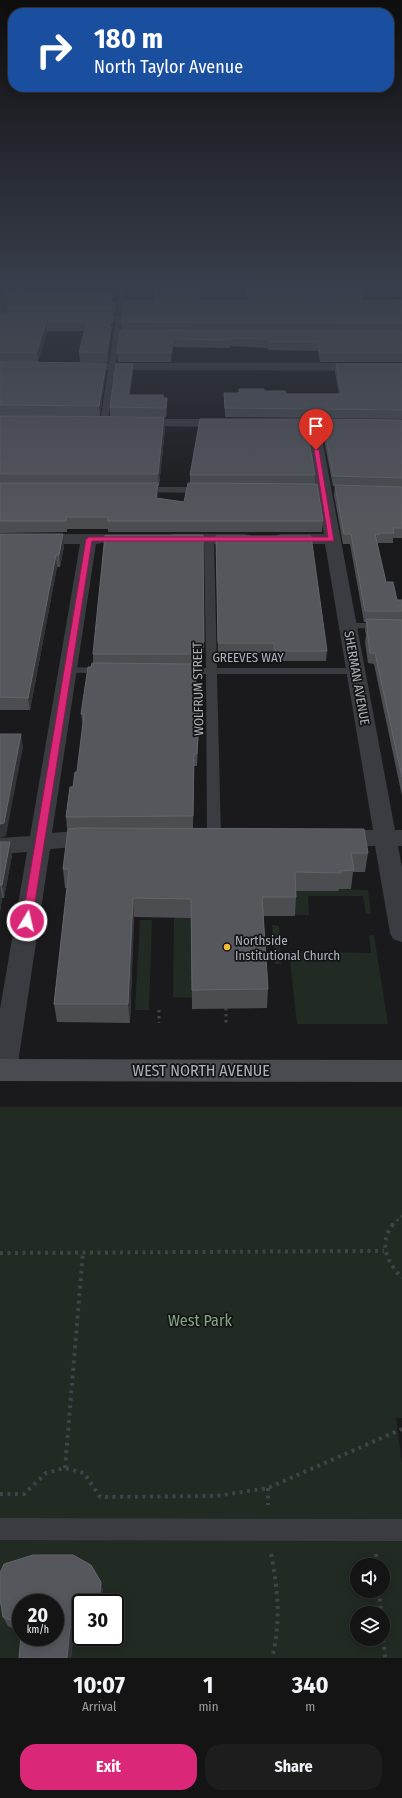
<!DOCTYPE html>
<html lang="en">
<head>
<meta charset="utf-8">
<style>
  :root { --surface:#141415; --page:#1d1d1e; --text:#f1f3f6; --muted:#9d9ea0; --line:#333334; --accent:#db2777 }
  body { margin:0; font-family:"Fira Sans Condensed",sans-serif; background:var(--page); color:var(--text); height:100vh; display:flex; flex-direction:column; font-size:15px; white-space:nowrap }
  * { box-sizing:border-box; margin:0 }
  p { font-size:13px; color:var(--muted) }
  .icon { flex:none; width:22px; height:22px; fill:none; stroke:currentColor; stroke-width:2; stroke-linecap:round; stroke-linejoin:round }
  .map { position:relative; height:1658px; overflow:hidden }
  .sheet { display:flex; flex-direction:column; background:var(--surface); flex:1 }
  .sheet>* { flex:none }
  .hud { position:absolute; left:8px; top:8px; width:386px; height:84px; border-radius:16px; box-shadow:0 2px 10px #0003,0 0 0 1px var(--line); background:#1a4fa0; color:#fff; overflow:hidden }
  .buttons { position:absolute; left:350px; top:1558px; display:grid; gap:8px }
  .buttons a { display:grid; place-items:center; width:40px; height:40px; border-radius:50%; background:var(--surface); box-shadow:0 2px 10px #0003,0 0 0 1px var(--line); font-size:20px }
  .speed { position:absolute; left:12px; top:1594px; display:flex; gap:8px; font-size:20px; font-weight:700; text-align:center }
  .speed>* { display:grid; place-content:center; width:52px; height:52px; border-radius:50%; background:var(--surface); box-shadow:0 2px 10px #0003,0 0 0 1px var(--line); line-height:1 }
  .speed small { font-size:10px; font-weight:400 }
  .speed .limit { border:2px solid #111; border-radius:6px; background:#fff; color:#111 }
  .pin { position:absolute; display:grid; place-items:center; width:34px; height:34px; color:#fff; margin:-41px -17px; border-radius:50% 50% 50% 0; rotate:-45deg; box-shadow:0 0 4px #0007 }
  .pin .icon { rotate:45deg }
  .me { position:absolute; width:44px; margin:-22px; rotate:9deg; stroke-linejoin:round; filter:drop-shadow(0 0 3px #0008) }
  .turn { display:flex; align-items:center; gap:14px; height:84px; padding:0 20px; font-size:18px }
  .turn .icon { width:52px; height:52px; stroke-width:2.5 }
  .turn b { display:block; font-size:28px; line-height:34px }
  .eta { display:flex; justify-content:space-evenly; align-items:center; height:68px; text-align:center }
  .eta b { font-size:24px; font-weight:700; line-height:28px }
  .button { display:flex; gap:8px; margin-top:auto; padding:8px 20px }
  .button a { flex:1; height:46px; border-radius:16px; background:var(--accent); color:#fff; font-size:16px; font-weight:700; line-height:46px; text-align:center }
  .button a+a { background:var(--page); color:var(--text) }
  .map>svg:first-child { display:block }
  .green { fill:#212a23; fill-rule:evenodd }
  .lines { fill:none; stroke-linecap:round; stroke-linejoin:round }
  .path-far1 { stroke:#414348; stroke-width:3; stroke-dasharray:2.5 3.5; stroke-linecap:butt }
  .path { stroke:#414348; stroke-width:4; stroke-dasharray:3 4.5; stroke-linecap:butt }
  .service { fill:#3b3c41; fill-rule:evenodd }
  .minor { fill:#3b3c41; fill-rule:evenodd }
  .secondary { fill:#494b51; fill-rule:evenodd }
  .wall { fill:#4b4d51 }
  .shaded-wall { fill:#333437 }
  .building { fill:#56575d; stroke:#63656c }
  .route { fill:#db2777; stroke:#8e194d }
  .poi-dot { fill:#f6b938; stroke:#151517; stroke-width:1.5 }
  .labels { text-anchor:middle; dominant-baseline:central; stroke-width:3.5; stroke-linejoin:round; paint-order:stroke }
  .street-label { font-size:13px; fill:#acb1bc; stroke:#151517 }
  .poi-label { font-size:13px; fill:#acb1bc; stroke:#151517; text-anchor:start }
  .near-street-label { font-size:16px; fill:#acb1bc; stroke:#151517 }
  .near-park-label { font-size:16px; fill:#83a786; stroke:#151517 }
</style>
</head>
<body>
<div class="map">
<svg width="402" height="1658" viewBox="0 0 402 1658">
  <rect width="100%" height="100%" fill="#1a1a1c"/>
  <path class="green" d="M338,889l30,1 3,24h-5l-3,-18h-55l1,19h-14l-1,-24h44z
    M174,917h17l1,81 -19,-1z
    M140,920h12l-3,90h-14z
    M272,925l7,1 2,38h-6z
    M369,935h5l14,89h-91l-8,-73 82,2z
    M0,1107h402v311h-6l6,46v194h-402zM357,1565h26v26h-26zM21,1603h34v34h-34zM81,1603h34v34h-34zM357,1613h26v26h-26z"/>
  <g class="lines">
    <path class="path-far1" d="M226,1008v15
      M159,1010v13
      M392,1225l10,-9"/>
    <path class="path" d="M393,1224c-15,20 -6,38 9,54
      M0,1253l384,-2
      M65,1468l18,-216
      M268,1488v17
      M0,1494h24l22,-21 19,-5 19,5 16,24 116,-1 52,-8 134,-59
      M271,1554c7,36 10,68 1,104
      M376,1554l1,11
      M379,1591l2,22
      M383,1632l2,26"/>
    <path class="service" d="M120,288h6l-18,135 -4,2 -4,-2z
      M140,487h64l4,3 -4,3 -67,-1 -1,-2z
      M209,536l5,3 3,129h139l6,3 -6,3h-139l4,164 -2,3 -5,2 -5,-2 -2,-3 -1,-164h-27l-6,-3 6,-3h27l-2,-129z
      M347,623h55v6l-59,-1 -1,-2 1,-2z
      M68,667l36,1 6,3 -6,3 -40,-2 -2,-2z
      M0,1518l402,1v22l-402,-1z"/>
    <path class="minor" d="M4,288h10l-8,25 -6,3v-18z
      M83,316h36l6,3 -6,3 -40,-1 -2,-2z
      M75,363h327v8l-331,-1 -2,-3 2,-3z
      M135,419h94l5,1 2,3 -2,3 -5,1 -99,-1 -2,-3 2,-3z
      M312,419l5,1 2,3 76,407h7v16h-4l4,22v74l-9,-3 -3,-6 -15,-87h-40l-8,-3 -3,-5 3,-5 8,-3h38l-48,-286h-44l-6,-2 -2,-3 2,-3 6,-2h43l-19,-111 2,-3z
      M0,534h103l6,2 2,3 -2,3 -13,2 -44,289 33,-3 12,-1 8,3 3,5 -3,5 -8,3 -47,4 -33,221 -4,8 -10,3 -3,-1v-71l27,-157 -27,2v-16l30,-2 50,-292h-80z
      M173,534h72l6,2 2,3 -2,3 -6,2h-72l-6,-2 -2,-3 2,-3z"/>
    <path class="secondary" d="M0,1059l402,1v22l-402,-1z"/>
  </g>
  <path class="wall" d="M14,288h13l-1,4h-12z
    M200,288v12h-46v-4z
    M246,288h116l1,5 -1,7h-114z
    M112,299l-1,4 5,6 -1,5h-2v10l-1,8 -1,1v5l-3,24h-28l-1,-10 6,-21h-38l-9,31h-38v-48h7l-1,-6z
    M402,300v62h-82l-2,-11 -50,-1v-2l-38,-2v2l-57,-1 -2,15h-53l-1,-9 5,-23 -1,-8 3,-9 -1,-4z
    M0,362l106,10 -6,44h-100z
    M336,364h66v55l-177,-2 -1,-24h15v-4l25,2 22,3h53l-4,-22z
    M133,372l-3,23 37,3v9l-1,10 -56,-1v-9z
    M0,416l165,12 -6,58h-1l-1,13 27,3 6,-19v-8h125v9l8,37 -1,11h-214v-3h-41v3l-67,1z
    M323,419l79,1v118h-9v5h-15v2h-1l9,37 11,18h5v196l-28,-132 -6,-1 -3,-21 1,-7 -1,-5 1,-8h-2l-14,-78h-7l-9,-49 1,-9h-2l-11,-57z
    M0,534l64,12 -4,21h-3l-27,143h-30z
    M203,535l1,118h-6l-1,13 -3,47h5v12l-2,41h-3l-1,62 175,25 -3,19h-12l-2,17h-12l-1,2h-42v6l-1,19h-32l5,73 -1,19 -75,1 -1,-91 -57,-1 -4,106 -73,-1 -3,-18 13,-116h-2l-2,-19 8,-40h-4l-1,-12 11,-45 6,-47 -2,-11 10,-47 2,-4v-9z
    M216,536l111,115 -1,10h-52l-1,-8h-55z
    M0,842h10l2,13 -8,43h-2l-2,14z
    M33,1555h40l18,10 10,17 2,10 -1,11h-21v28l-8,7 -2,20h-52l2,-22v1h34v-34h-34v29l-13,-6 -5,-9 -3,-18v-26l4,-9z"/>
  <path class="shaded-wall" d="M112,293v6l-2,10v-6z
    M113,314v10l-1,8 -1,1v5l-3,24 -1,-10 2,-27z
    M46,321l1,10 -9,31 -1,-10z
    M173,339v8l-2,15v-9z
    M106,363v9l-6,44 -1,-10z
    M133,364v8l-5,32v-9z
    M167,398v9l-1,10v-9z
    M164,417l1,11 -6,58 -1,-12z
    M158,483v11l-2,16v-12z
    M63,534l1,12 -4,21 -1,-12z
    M56,555l1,12 -27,143 -2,-12z
    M198,642v11l-1,13v-12z
    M196,664l1,11 -3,50v-12z
    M199,713v12l-2,41v-12z
    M21,734l2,13 -17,89 -6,2v-14z
    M10,842l2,13 -8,43 -2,-13z
    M0,885l2,13 -2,14z
    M133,898l1,19 -4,106 -2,-19z
    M101,1582l2,10 -1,11h-3z
    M81,1619v12l-8,7 -2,20h-5l4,-30z"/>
  <path class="building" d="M155,288h45v8h-46z
    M247,288h115l1,5 -115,1z
    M12,293h100l-2,10h5v5h-109z
    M402,300v23l-281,-1 2,-9 3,-2 -3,-2 1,-8z
    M0,314h113l-1,8 -3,3 2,3 -4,24h-28l8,-30 -41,-1 -9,31h-37z
    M120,330l282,1v22h-82l-2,-11h-49v-3l-39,-1v2l-57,-1 -2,14h-54z
    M0,362l106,1 -7,43 -99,-1z
    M116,364h17l-5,31h35v3h4l-1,10 -56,-1z
    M336,364h66v46l-177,-2 -1,-15h15v-4h25v2h21l1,3h56z
    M0,416l164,1 -6,57h-158z
    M200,419h105l10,56h-125z
    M323,419l79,1v58l-69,-2z
    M0,483h158l-2,15 28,4 4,-19 129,1 6,37h-215v-4h-42v4h-66z
    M335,485l67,2v41h-9l1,5h-15v2l-4,-1 11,48h7l4,18h5v11h-37l-14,-77h-7z
    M0,534h63l-4,21h-3l-28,143 -28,-1z
    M105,535h98l1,107h-6l-1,12h-104z
    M216,536h95l16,115h-52l-1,-8h-56z
    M366,619l36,1v157l-27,-124h-5l-3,-22h1z
    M92,663l104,1 -2,49h5l-2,41h-3l-1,62 -127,1 4,-30h3l2,-15h2l7,-58h-3l7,-47h3z
    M0,734h21l-17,89 -4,1z
    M77,828l287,1 4,24h-17l3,17 -14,1 1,2 -46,-1 1,25h-34l6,92 -76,1 -1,-91 -58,-1 -5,106h-74l15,-135h-6l5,-40z
    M0,842h10l-8,43h-2z
    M33,1555h40l18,10 10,17 -2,21h-18v16l-11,9 -3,30h-48l2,-22v1h34v-34h-34v21l-18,-7 -3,-18v-26l4,-9z"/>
  <linearGradient id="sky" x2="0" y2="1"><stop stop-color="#0e0e0f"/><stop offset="0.55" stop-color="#383e4b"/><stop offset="1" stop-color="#383e4b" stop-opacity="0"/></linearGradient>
  <rect width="402" height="521" fill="url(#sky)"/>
  <path class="route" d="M314,449l5,1 15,91h-242l-60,380 -1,2h-7l-2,-2 64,-382 3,-2h239z"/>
  <circle class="poi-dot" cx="227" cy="947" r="4"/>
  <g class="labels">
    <g class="street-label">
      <text x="248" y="657">GREEVES WAY</text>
      <text transform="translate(357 678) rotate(80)">SHERMAN AVENUE</text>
      <text transform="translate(198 689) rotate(-91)">WOLFRUM STREET</text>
    </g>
    <g class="poi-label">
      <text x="235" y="940">Northside<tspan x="235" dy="15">Institutional Church</tspan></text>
    </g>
    <g class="near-street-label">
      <text x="201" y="1070">WEST NORTH AVENUE</text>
    </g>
    <g class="near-park-label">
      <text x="200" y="1320">West Park</text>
    </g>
  </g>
</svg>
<div class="buttons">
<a><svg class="icon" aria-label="sound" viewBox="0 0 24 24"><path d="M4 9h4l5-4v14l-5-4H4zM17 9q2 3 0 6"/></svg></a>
<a><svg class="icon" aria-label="layers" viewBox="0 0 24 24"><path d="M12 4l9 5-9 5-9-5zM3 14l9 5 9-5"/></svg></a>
</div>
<div class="speed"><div>20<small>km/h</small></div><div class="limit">30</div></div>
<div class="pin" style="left:316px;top:450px;background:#d93025"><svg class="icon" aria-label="arrive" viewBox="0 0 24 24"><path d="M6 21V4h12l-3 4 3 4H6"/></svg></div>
<svg class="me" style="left:27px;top:921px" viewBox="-20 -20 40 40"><circle r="17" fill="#db2777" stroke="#fff" stroke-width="3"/><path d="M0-11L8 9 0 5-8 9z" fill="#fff"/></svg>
<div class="hud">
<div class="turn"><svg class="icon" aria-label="right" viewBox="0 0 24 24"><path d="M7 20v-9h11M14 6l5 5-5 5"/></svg><div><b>180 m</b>North Taylor Avenue</div></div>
</div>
</div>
<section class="sheet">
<div class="eta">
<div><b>10:07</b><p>Arrival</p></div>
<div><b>1</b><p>min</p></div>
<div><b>340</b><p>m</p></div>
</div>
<div class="button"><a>Exit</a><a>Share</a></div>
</section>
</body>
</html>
